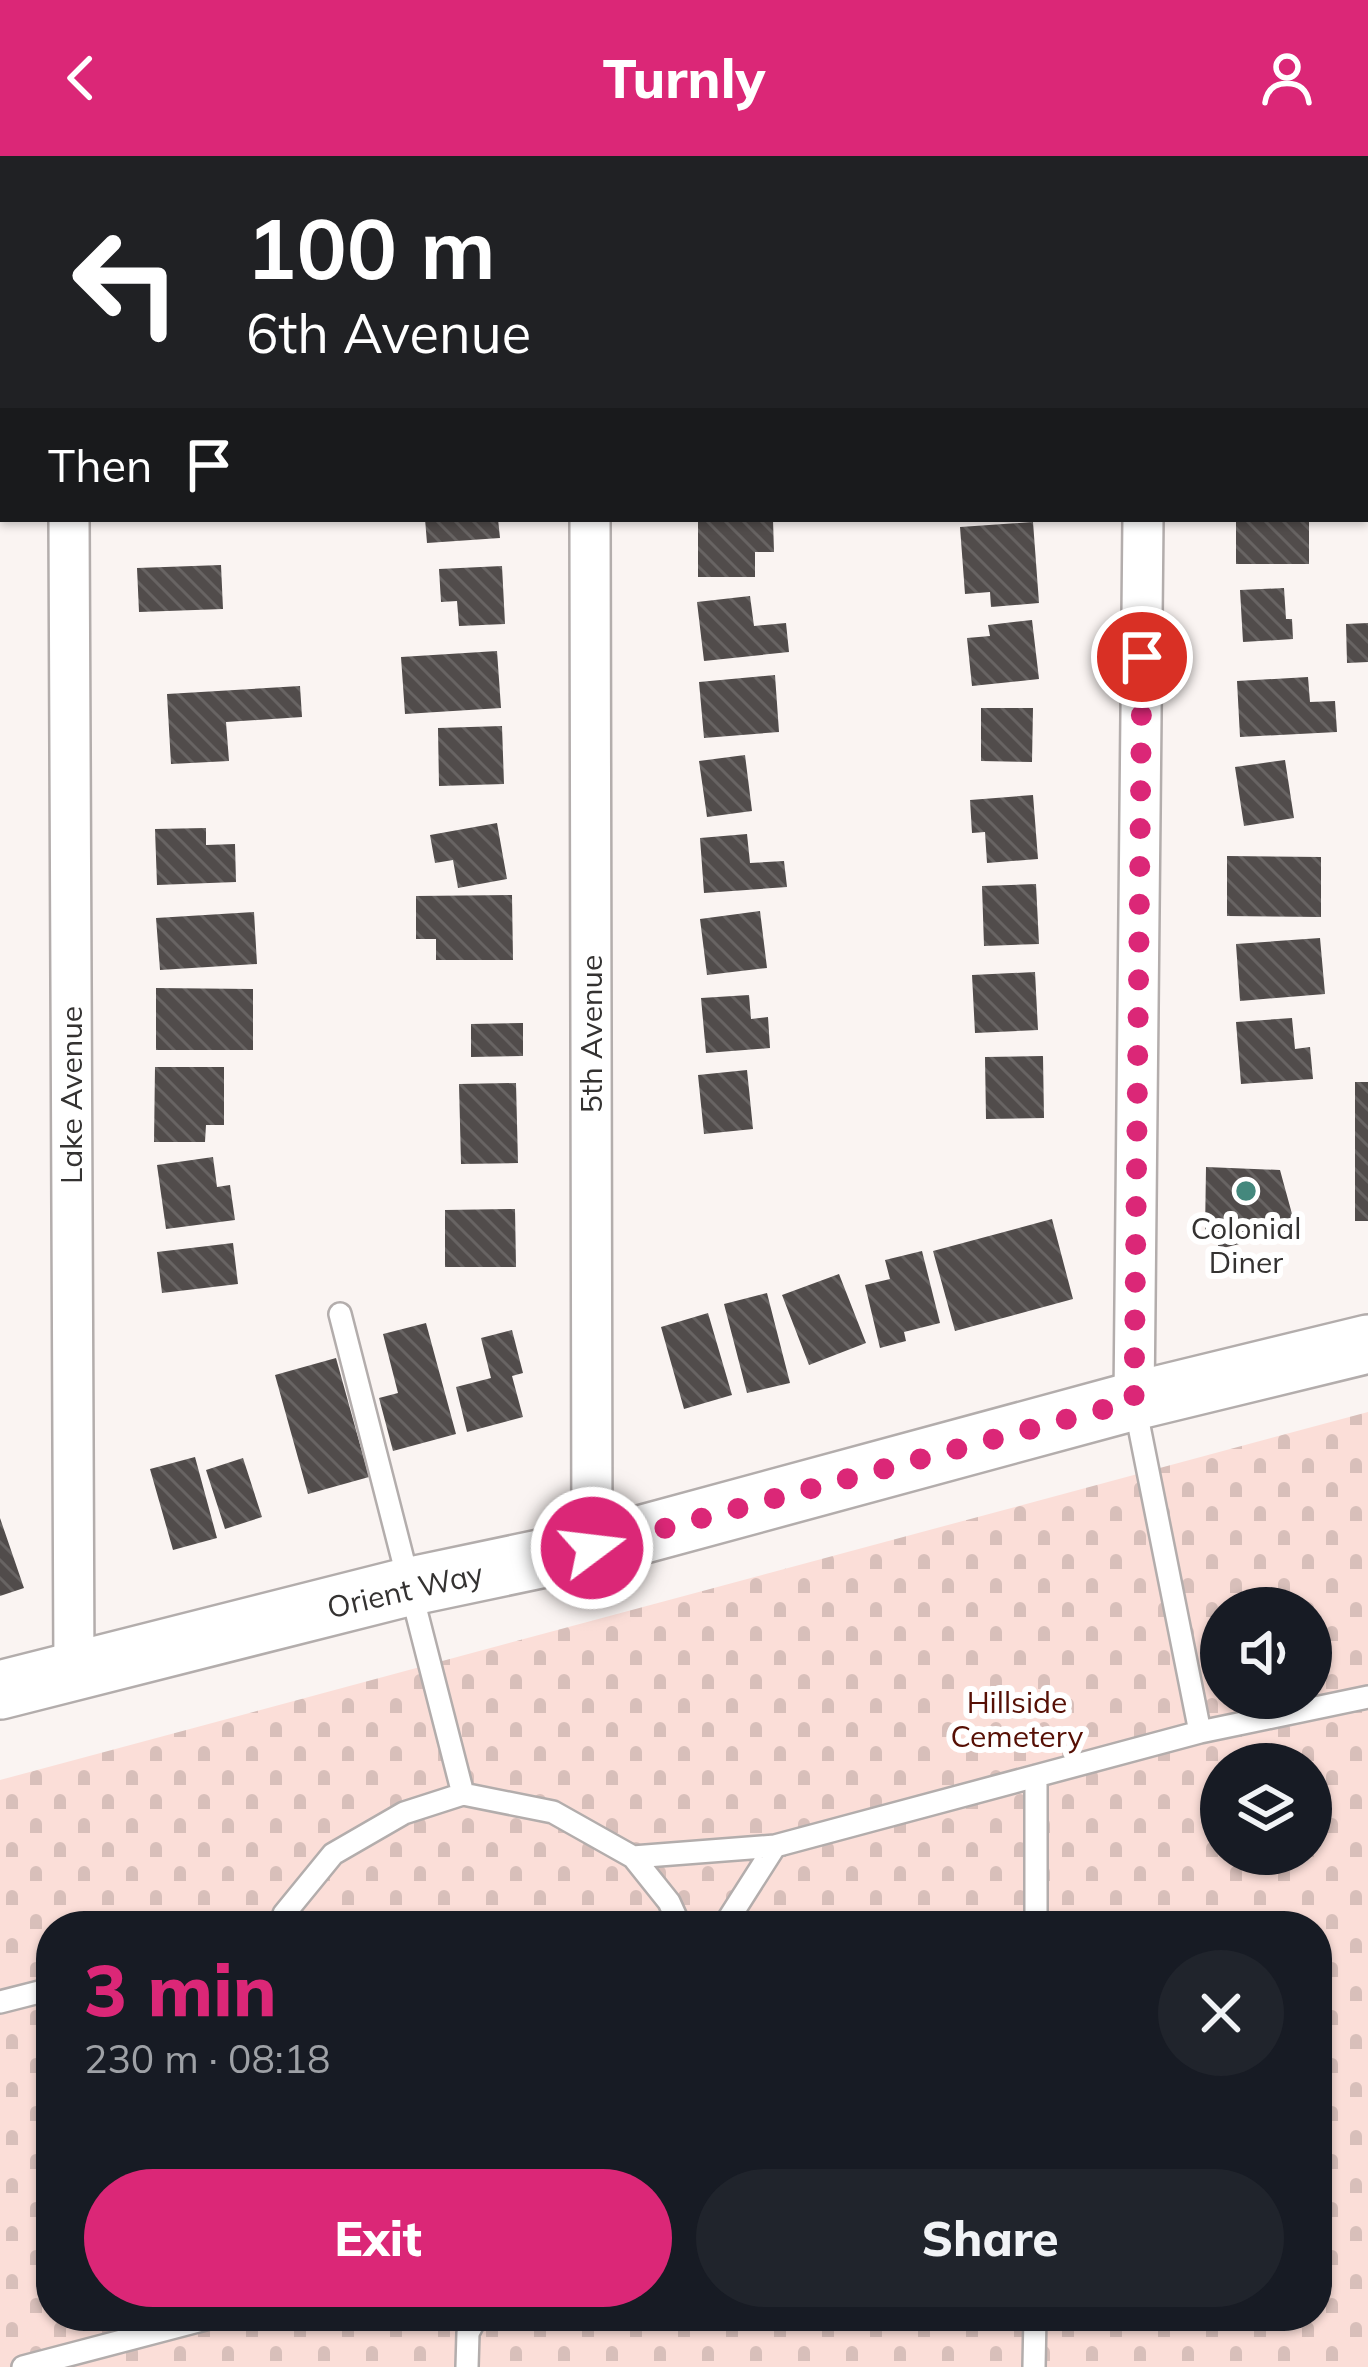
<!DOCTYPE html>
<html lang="en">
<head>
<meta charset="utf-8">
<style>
  :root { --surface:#171b24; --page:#20242c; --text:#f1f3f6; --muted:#9ea1a6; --accent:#db2777 }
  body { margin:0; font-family:Mulish,sans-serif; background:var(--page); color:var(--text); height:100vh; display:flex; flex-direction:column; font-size:45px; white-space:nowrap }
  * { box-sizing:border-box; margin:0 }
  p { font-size:39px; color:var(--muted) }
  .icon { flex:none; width:66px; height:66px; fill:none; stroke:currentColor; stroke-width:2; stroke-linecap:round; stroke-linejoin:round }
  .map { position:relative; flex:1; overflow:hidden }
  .sheet { position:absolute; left:36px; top:1755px; width:1296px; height:420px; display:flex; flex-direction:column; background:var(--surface); border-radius:48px; box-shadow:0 3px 9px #0004 }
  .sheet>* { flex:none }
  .hud { position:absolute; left:0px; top:0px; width:1368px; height:366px; box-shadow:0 3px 9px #0004; background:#202124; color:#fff; overflow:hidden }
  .buttons { position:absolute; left:1200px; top:1431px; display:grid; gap:24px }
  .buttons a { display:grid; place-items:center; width:132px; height:132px; border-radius:50%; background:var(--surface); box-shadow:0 3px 9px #0004; font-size:60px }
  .pin { position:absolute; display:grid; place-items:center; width:102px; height:102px; color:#fff; margin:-51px; border:6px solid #fff; border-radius:50%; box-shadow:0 3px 12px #0007 }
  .me { position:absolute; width:132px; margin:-66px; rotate:75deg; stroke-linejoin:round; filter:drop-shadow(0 0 9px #0008) }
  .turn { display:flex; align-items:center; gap:42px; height:252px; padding:0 48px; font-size:54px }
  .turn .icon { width:156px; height:156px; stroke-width:2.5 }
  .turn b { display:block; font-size:84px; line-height:102px }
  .then { display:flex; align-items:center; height:114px; padding:0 48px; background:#0003; gap:24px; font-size:45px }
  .round { display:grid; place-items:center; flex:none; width:126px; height:126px; border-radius:63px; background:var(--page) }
  .summary { display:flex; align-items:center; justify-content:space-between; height:204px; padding:0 48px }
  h1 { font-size:72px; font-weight:800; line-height:90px; color:var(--accent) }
  .action { display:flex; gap:24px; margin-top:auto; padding:24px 48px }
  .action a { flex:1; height:138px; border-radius:72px; background:var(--accent); color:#fff; font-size:48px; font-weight:800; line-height:138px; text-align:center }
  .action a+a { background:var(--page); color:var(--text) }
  header { display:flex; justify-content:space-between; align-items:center; height:156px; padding:0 48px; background:var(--accent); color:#fff; font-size:54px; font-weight:800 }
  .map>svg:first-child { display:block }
  .cemetery { fill:url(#cemetery-stones); fill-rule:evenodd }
  .building { fill:url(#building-back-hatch) }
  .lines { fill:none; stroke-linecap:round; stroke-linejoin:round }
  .lane-casing { stroke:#b3adac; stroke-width:26 }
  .street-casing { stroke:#b3adac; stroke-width:44 }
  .secondary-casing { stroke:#b3adac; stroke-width:62 }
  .lane { stroke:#fff; stroke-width:21 }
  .street { stroke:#fff; stroke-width:39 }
  .secondary { stroke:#fff; stroke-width:57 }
  .route { stroke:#db2777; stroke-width:21; stroke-dasharray:0 37.8 }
  .poi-dot { fill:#44887d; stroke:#fff; stroke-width:4.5 }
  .labels { text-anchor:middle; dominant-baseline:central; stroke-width:12; stroke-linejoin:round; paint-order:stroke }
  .street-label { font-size:30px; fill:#343231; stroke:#fff }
  .poi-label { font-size:30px; fill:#343231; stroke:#fff }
  .park-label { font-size:30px; fill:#560f04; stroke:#fff }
</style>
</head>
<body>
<header><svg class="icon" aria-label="back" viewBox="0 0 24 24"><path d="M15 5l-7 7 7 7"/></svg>Turnly<svg class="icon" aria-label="person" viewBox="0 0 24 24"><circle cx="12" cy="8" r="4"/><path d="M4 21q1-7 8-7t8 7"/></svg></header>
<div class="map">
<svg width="1368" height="2211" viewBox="0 0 1368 2211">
  <defs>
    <pattern id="cemetery-stones" width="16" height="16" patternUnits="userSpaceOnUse" patternTransform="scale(3)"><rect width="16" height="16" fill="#fbded8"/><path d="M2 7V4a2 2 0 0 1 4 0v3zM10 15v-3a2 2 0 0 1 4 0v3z" fill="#d8bfba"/></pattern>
    <pattern id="building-back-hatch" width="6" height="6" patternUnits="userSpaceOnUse" patternTransform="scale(3)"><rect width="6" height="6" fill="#514c4b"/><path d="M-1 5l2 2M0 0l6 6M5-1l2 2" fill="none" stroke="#686463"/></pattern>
  </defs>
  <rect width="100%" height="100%" fill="#faf4f2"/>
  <path class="cemetery" d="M1368,1256v955h-1368v-587zM1221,1452h90v90h-90zM1221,1608h90v90h-90zM51,1770h1266v390h-1266z"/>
  <path class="building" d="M425,363h73l2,19 -73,5z
    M1236,363h73v45h-73z
    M698,364h75l1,32h-19v25h-57z
    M1033,366l6,81 -48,4 -1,-15 -25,2 -5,-67z
    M221,409l2,44 -84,3 -2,-44z
    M502,410l3,58 -46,2 -2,-25 -16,1 -2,-33z
    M1284,432l2,31h6l1,20 -50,3 -3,-52z
    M750,440l4,30 32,-3 3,29 -85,9 -7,-59z
    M1032,464l7,59 -67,7 -5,-48 23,-2 -2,-11z
    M1368,467v39l-21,1 -1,-39z
    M497,495l4,57 -96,6 -4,-57z
    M775,519l4,57 -75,6 -5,-56z
    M1308,521l2,25 25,-1 2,31 -97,5 -3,-56z
    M300,530l2,31 -76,5 3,39 -58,3 -4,-70z
    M981,552h52l-1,54 -51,-1z
    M502,570l2,58 -65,2 -1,-58z
    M745,599l7,56 -45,6 -8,-56z
    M1285,604l9,58 -50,8 -9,-59z
    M1033,639l5,64 -51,4 -2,-31 -13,1 -2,-33z
    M497,667l10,56 -49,9 -5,-28 -18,3 -5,-28z
    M206,672v17l29,-1 1,38 -79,3 -2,-56z
    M747,678l3,29 34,-2 3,26 -83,6 -4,-55z
    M1227,700l94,1v60l-94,-1z
    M1036,728l3,60 -55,2 -2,-60z
    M512,739l1,65h-77v-21h-20v-43z
    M760,755l7,57 -60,7 -7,-56z
    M254,756l3,52 -97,6 -4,-52z
    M1320,782l5,56 -85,7 -4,-57z
    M1035,816l3,58 -63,3 -3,-58z
    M156,832l97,1v61h-97z
    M749,839l2,24 17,-2 2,31 -64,5 -5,-55z
    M1292,862l3,31 15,-2 3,32 -72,5 -5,-62z
    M523,867v33l-52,1v-33z
    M1043,900l1,62 -58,1 -1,-62z
    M155,911h69v58h-18l-1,17h-51z
    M747,914l6,59 -49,5 -6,-59z
    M1355,926h13v139h-13z
    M516,927l2,80 -57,1 -2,-80z
    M213,1001l4,30 13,-2 5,35 -69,9 -9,-64z
    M1206,1011l74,3 12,44 6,-2 3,17 -82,20 -5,-19 -9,3z
    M515,1053l1,58h-71v-57z
    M1052,1063l21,80 -118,32 -22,-80z
    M233,1087l5,41 -76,9 -5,-41z
    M922,1095l18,72 -36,9 2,9 -26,7 -15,-63 25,-6 -5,-19z
    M839,1118l27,69 -57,22 -27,-70z
    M767,1137l23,90 -43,10 -23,-89z
    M708,1157l24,82 -48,14 -23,-82z
    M426,1167l30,111 -63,17 -14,-53 19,-5 -15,-59z
    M512,1174l11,43 -11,3 11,41 -56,15 -11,-45 35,-9 -10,-40z
    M336,1202l33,119 -61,17 -33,-119z
    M195,1301l22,81 -44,12 -23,-81z
    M243,1302l19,59 -37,12 -19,-59z
    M0,1362l24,70 -24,8z"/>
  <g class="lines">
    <g class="lane-casing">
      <path id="lane" d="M340,1158l123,480
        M1200,1576l168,-35
        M633,1701l142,-11 425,-114 -66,-331
        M280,1770l4,-12 49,-60 71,-41 59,-19 90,18 80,45 36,45 11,24
        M724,1770l51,-80
        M1036,1770v-150
        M0,1846l51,-13
        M23,2211l194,-51
        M467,2211l1,-34 9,-17
        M1034,2211l1,-51"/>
    </g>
    <g class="street-casing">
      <path id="street" d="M67,0v3
        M588,0v3
        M910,3l14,-3
        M1147,3v-3
        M0,204h3
        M69,363l5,1152
        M590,363l2,1029
        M1134,1245l9,-882"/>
    </g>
    <g class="secondary-casing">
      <path id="secondary" d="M0,1534l407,-103 185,-39 542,-147 234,-57"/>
    </g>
    <use href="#lane" class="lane"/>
    <use href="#street" class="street"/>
    <use href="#secondary" class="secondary"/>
  </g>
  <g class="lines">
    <path class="route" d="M592,1392l542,-147 8,-744"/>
  </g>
  <circle class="poi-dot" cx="1246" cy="1035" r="12"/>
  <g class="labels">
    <g class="street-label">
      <text transform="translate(591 878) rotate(-90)">5th Avenue</text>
      <text transform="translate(71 939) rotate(-90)">Lake Avenue</text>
      <text transform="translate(405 1434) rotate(-13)">Orient Way</text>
    </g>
    <g class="poi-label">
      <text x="1246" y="1072">Colonial<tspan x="1246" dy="34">Diner</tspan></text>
    </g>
    <g class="park-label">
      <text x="1017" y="1546">Hillside<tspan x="1017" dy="34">Cemetery</tspan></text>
    </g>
  </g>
</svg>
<div class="buttons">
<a><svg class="icon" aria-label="sound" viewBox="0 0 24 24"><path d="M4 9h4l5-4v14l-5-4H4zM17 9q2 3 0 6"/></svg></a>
<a><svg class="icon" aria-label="layers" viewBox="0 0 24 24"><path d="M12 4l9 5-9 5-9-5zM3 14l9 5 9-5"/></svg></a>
</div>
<div class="pin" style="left:1142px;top:501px;background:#d93025"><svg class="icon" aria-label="arrive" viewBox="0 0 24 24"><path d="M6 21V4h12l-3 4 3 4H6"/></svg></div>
<svg class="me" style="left:592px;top:1392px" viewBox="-20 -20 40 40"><circle r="17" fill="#db2777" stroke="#fff" stroke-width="3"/><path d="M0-11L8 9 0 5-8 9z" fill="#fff"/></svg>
<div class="hud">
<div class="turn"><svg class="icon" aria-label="left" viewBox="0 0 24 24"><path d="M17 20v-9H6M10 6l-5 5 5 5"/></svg><div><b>100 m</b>6th Avenue</div></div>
<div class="then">Then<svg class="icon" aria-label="arrive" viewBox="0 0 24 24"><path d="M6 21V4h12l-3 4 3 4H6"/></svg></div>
</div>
<section class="sheet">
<div class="summary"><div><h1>3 min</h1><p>230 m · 08:18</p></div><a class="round"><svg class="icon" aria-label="close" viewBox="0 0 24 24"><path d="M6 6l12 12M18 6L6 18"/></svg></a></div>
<div class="action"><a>Exit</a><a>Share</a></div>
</section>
</div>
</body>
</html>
